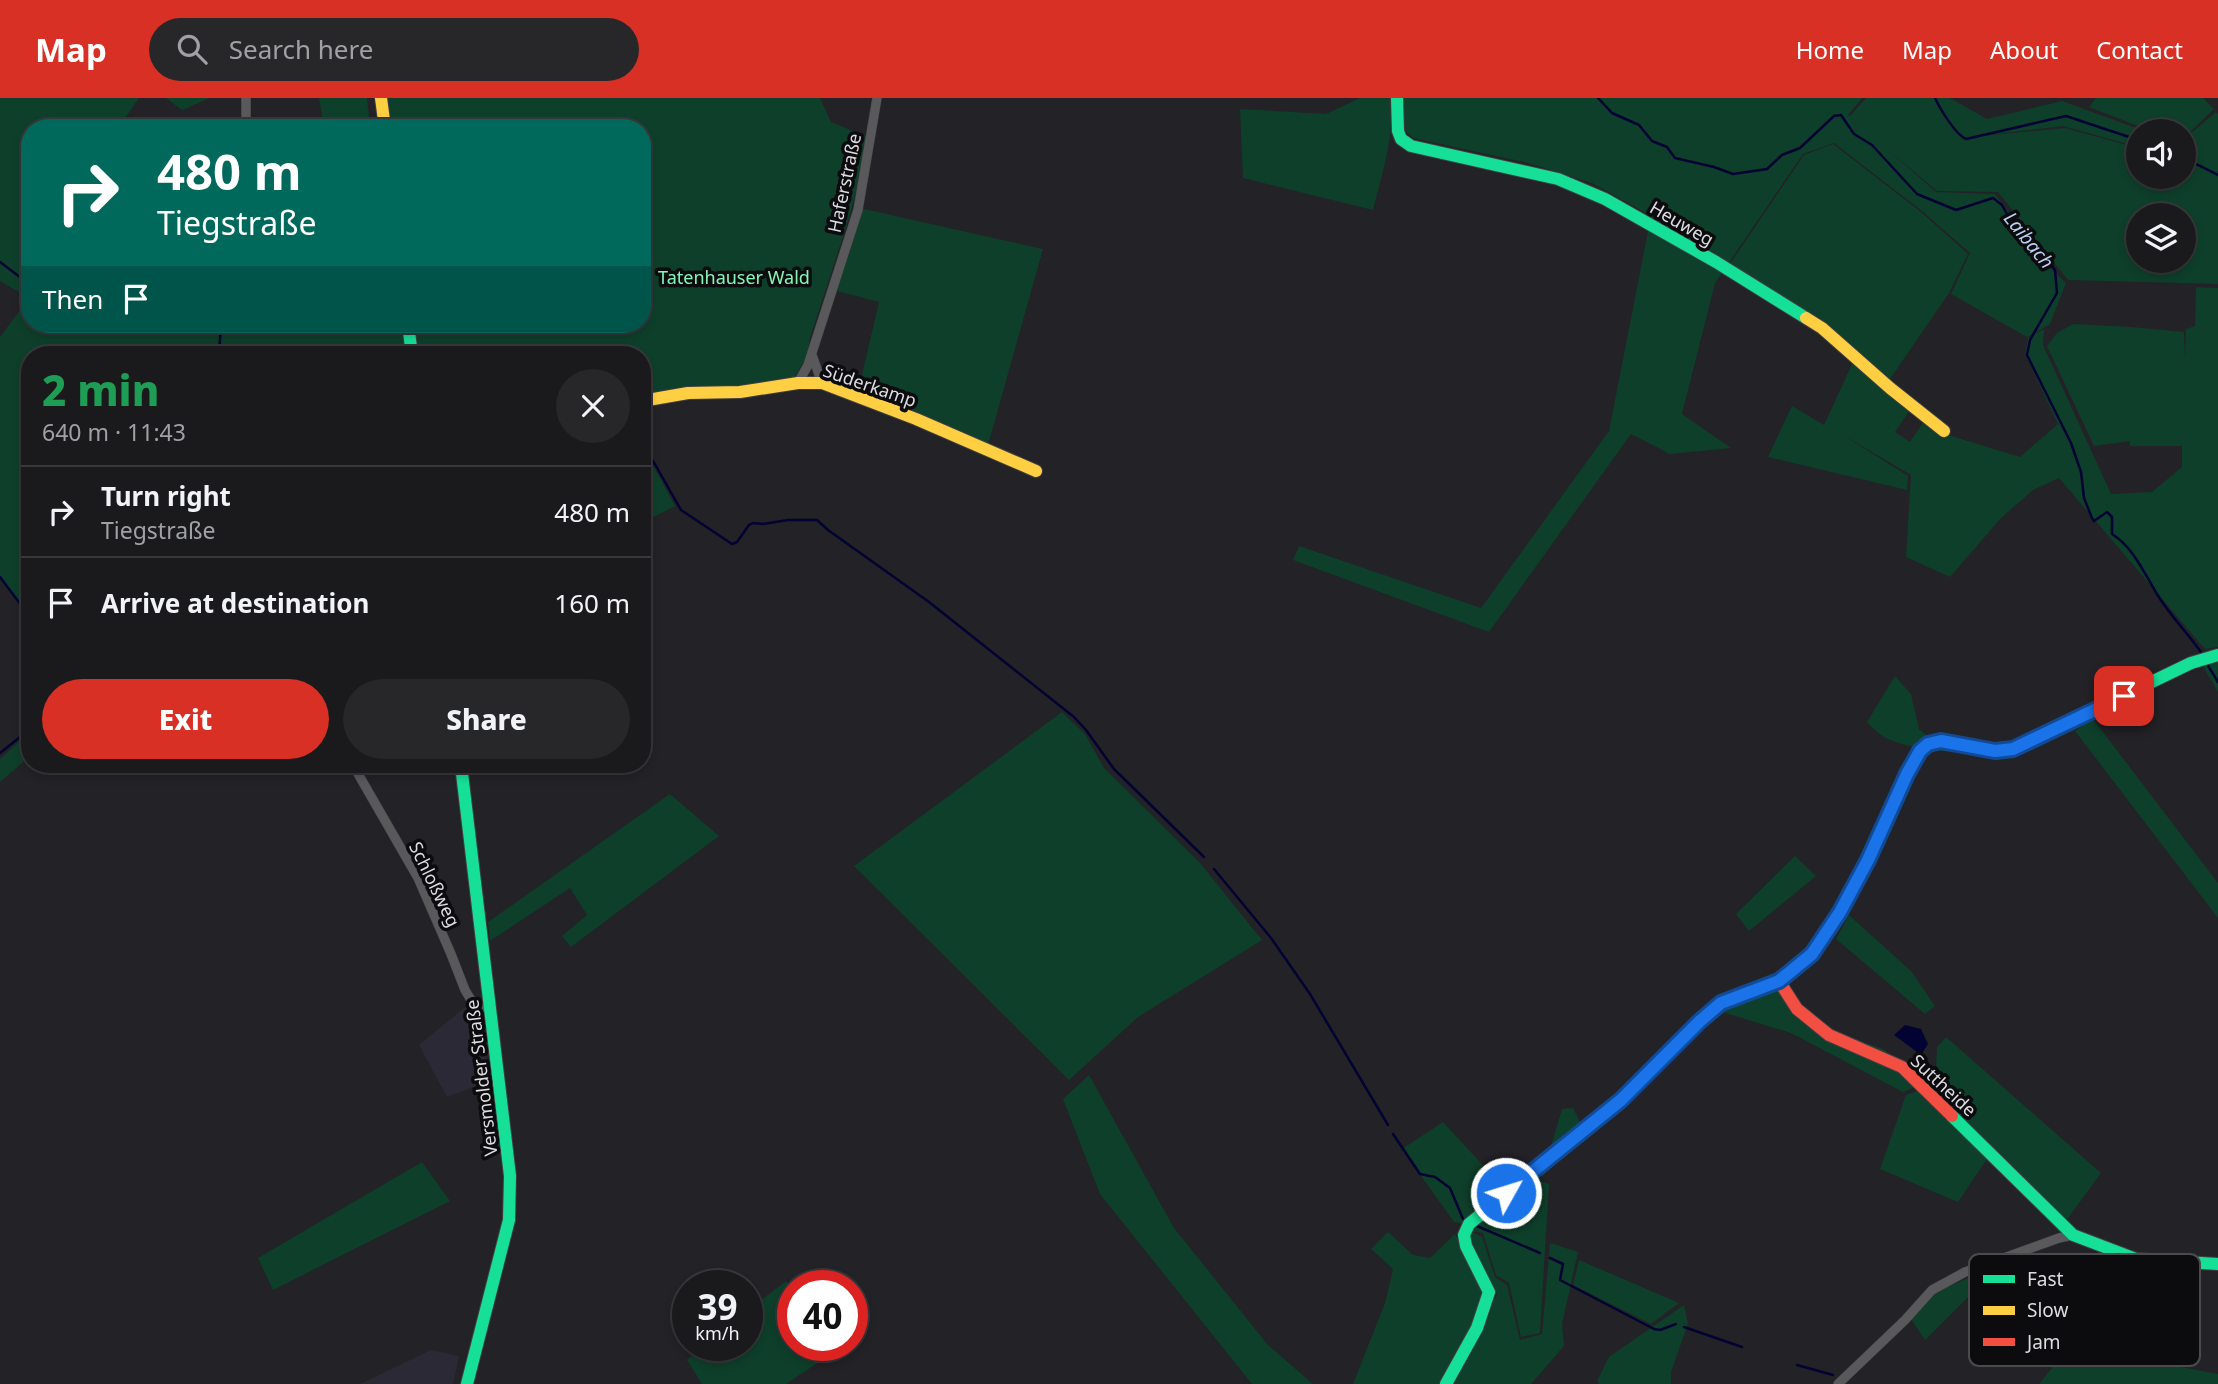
<!DOCTYPE html>
<html lang="en">
<head>
<meta charset="utf-8">
<style>
  :root { --surface:#1a1a1d; --page:#27272a; --text:#f1f3f6; --muted:#9fa1a4; --line:#38383b; --accent:#d93025 }
  body { margin:0; font-family:"Noto Sans",sans-serif; background:var(--page); color:var(--text); height:100vh; display:flex; flex-direction:column; font-size:26px; white-space:nowrap }
  * { box-sizing:border-box; margin:0 }
  p { font-size:23px; color:var(--muted) }
  .icon { flex:none; width:38px; height:38px; fill:none; stroke:currentColor; stroke-width:2; stroke-linecap:round; stroke-linejoin:round }
  .map { position:relative; flex:1; overflow:hidden }
  .drawer { position:absolute; left:21px; top:248px; width:630px; height:427px; display:flex; flex-direction:column; background:var(--surface); border-radius:28px; box-shadow:0 4px 10px #0003,0 0 0 2px var(--line) }
  .drawer>* { flex:none }
  .banner { position:absolute; left:21px; top:21px; width:630px; height:214px; border-radius:28px; box-shadow:0 4px 10px #0003,0 0 0 2px var(--line); background:#00695c; color:#fff; overflow:hidden }
  .fabs { position:absolute; left:2126px; top:21px; display:grid; gap:14px }
  .fabs a { display:grid; place-items:center; width:70px; height:70px; border-radius:50%; background:var(--surface); box-shadow:0 4px 10px #0003,0 0 0 2px var(--line); font-size:35px }
  .speed { position:absolute; left:672px; top:1172px; display:flex; gap:14px; font-size:35px; font-weight:700; text-align:center }
  .speed>* { display:grid; place-content:center; width:91px; height:91px; border-radius:50%; background:var(--surface); box-shadow:0 4px 10px #0003,0 0 0 2px var(--line); line-height:1 }
  .speed small { font-size:18px; font-weight:400 }
  .speed .limit { border:10px solid #d22; background:#fff; color:#111 }
  .pin { position:absolute; display:grid; place-items:center; width:60px; height:60px; color:#fff; margin:-30px; border-radius:14px; box-shadow:0 4px 10px #0006 }
  .me { position:absolute; width:77px; margin:-38px; rotate:51deg; stroke-linejoin:round; filter:drop-shadow(0 0 5px #0008) }
  .turn { display:flex; align-items:center; gap:24px; height:147px; padding:0 21px; font-size:32px }
  .turn .icon { width:91px; height:91px; stroke-width:2.5 }
  .turn b { display:block; font-size:49px; line-height:60px }
  .then { display:flex; align-items:center; height:66px; padding:0 21px; background:#0003; gap:14px; font-size:26px }
  .round { display:grid; place-items:center; flex:none; width:74px; height:74px; border-radius:37px; background:var(--page) }
  .overview { display:flex; align-items:center; justify-content:space-between; height:119px; padding:0 21px }
  h1 { font-size:42px; font-weight:800; line-height:52px; color:#1e9e55 }
  .button { display:flex; gap:14px; margin-top:auto; padding:14px 21px }
  .button a { flex:1; height:80px; border-radius:42px; background:var(--accent); color:#fff; font-size:28px; font-weight:800; line-height:80px; text-align:center }
  .button a+a { background:var(--page); color:var(--text) }
  ul { padding:0; list-style:none }
  li { display:flex; align-items:center; gap:21px; height:91px; padding:0 21px; border-top:2px solid var(--line) }
  li div { flex:1 }
  li b { display:block; font-size:26px }
  li em { font-style:normal }
  header { display:flex; align-items:center; gap:42px; box-sizing:border-box; height:98px; padding:0 35px; background:var(--accent); color:#fff }
  header strong { font-size:33px }
  nav { display:flex; gap:38px; margin-inline-start:auto; font-size:24px }
  .search { width:490px; height:63px; background:var(--page); display:flex; align-items:center; gap:18px; box-sizing:border-box; padding:0 24px; border-radius:38px; color:var(--muted); font-size:26px }
  .map>svg:first-child { display:block }
  .built { fill:#2b2935 }
  .green { fill:#0e3f2a; fill-rule:evenodd }
  .water { fill:#030333 }
  .lines { fill:none; stroke-linecap:round; stroke-linejoin:round }
  .stream { stroke:#030333; stroke-width:2.5 }
  .street-casing { stroke:#3f3e42; stroke-width:10 }
  .fast-casing { stroke:#3f3e42; stroke-width:14 }
  .slow-casing { stroke:#3f3e42; stroke-width:14 }
  .jam-casing { stroke:#3f3e42; stroke-width:14 }
  .street { stroke:#59585b; stroke-width:9 }
  .fast { stroke:#16e098; stroke-width:12 }
  .slow { stroke:#ffcf43; stroke-width:12 }
  .jam { stroke:#f24e42; stroke-width:12 }
  .route-casing { stroke:#114b97; stroke-width:18 }
  .route { stroke:#1a73e8; stroke-width:12 }
  .labels { text-anchor:middle; dominant-baseline:central; stroke-width:7; stroke-linejoin:round; paint-order:stroke }
  .street-label { font-size:18px; fill:#dddce1; stroke:#0c0b0e }
  .park-label { font-size:18px; fill:#83f7b8; stroke:#0c0b0e }
  .water-label { font-size:19px; font-style:italic; fill:#bbd0f4; stroke:#0c0b0e }
  .key { fill:#0c0b0e; stroke:#4b4a4d; stroke-width:2 }
  .key-label { font-size:19px; fill:#dddce1 }
</style>
</head>
<body>
<header>
<strong>Map</strong>
<div class="search"><svg class="icon" aria-label="search" viewBox="0 0 24 24"><circle cx="10" cy="10" r="6"/><path d="M15 15l6 6"/></svg>Search here</div>
<nav><a>Home</a><a>Map</a><a>About</a><a>Contact</a></nav>
</header>
<div class="map">
<svg width="2218" height="1286" viewBox="0 0 2218 1286">
  <rect width="100%" height="100%" fill="#232227"/>
  <path class="built" d="M469,906l11,9 10,68 -43,16 -28,-52z
    M431,1252l28,6 -6,28h-93z"/>
  <path class="green" d="M0,0h139l-21,30h-88v196h612v-196h-252l-3,-30h433l11,24 39,16 -21,80 -39,120 -3,18 -14,24 -151,18v-43h-612v264l-30,-40v-242l29,-39 -29,-17z
    M166,0h44l-28,12z
    M319,0h48l3,30h-46z
    M1360,0h31c4,38 -9,75 -18,112l-130,-32 -3,-69 86,5z
    M1400,0h462l-14,17 2,1 16,-18h84l37,21 75,-18 82,30h-6v16l-75,-21 -92,11 94,-9 73,20v29h46v-38l32,-27 2,2v170l-150,-4 -70,-88 -61,-1 -49,-41 48,42 59,2 58,77 13,12 -16,41 -23,13 -76,-43 19,-41 -48,-42 -88,-68 -31,11 -88,129 -33,131 49,34 -61,6 -39,-20 -142,198 -196,-72 6,-14 182,62 128,-177 42,-215 -59,-33 -64,-20 -115,-25 -9,-9zM2138,117h46v46h-46z
    M2096,0h107l11,11 -30,29v-7h-33l-62,-24z
    M1833,46l88,68 47,42 -19,39 -61,89 -159,-117 75,-110z
    M860,110l183,41 -55,196 -130,-53 21,-90 -42,-11z
    M2196,189l22,1v359l-13,2 -146,-171 -26,12 -32,28 -51,59 -44,-20 5,-82 -68,-40 65,41 -1,14 -139,-33 24,-51 32,19 29,-63 57,48 -15,22 15,10 14,-21 11,10 85,26 38,-33 -33,-70 3,-16 16,-9 -1,16 68,149 41,-2 30,-25v-21h-52v-5l-36,5 -47,-100 10,-13 16,-9 59,3 52,5 1,27 1,-30 9,-3z
    M649,360l26,48 -33,17v-63z
    M2218,563v31l-16,-27z
    M1895,578l16,18 8,35 19,16 55,8c-29,1 -78,-2 -105,-14 -7,-3 -15,-11 -21,-17z
    M1062,614l23,22 19,34 96,95 62,77 -124,77 -69,63 -215,-214z
    M2093,621l125,164v35l-143,-187z
    M30,634v24l-30,26v-23z
    M670,696l49,42 -148,111 -9,-11 25,-21 -17,-27 -80,53 -2,-19z
    M1795,758l21,20 -67,55 -13,-17z
    M1849,817l62,56 24,35 -10,8 -89,-75z
    M1779,889l44,41 60,21 40,30 -8,8 -12,5 -112,-59 -72,-22 11,-8z
    M1946,939l155,136 -35,48 -142,-140 12,-12 1,-22z
    M1089,977l85,153 94,117 45,39h-61l-152,-190 -37,-95z
    M1920,992l69,66 -31,46 -78,-33 26,-74z
    M1573,1010l9,18 -32,39 -9,15 21,-71z
    M1443,1024l63,68 -42,34 -10,-2 -52,-73z
    M422,1064l28,39 -177,89 -15,-32z
    M1542,1070l-4,12 11,4 -9,149 -19,4 -12,-54 -13,-8 -13,-42 -10,-2 8,-13z
    M1471,1133l11,6 13,40 12,8 13,55 22,-6 8,-91 28,9 -16,72 2,22 -33,38h-80l8,-14 38,-76 -27,-49z
    M1388,1134l25,23 17,3 25,-24 32,57 -13,37 -32,56h-89l32,-81 8,-34 -22,-20z
    M1579,1162l100,43 -28,21 -78,-39z
    M2001,1166l-76,76 -14,-21 25,-27z
    M786,1183l7,10v55h37l4,6 -48,32h-84l-15,-24 17,-14h43v-35z
    M1684,1207l4,19 -17,48v12h-72l-2,-3 12,-24z
    M2070,1248l148,28v10h-179z"/>
  <path class="water" d="M1905,927l16,4 7,15 -7,11 -27,-20z"/>
  <g class="lines">
    <path class="stream" d="M1598,0l14,15 27,12 13,16 15,6 8,11 39,9 19,7 34,-5 15,-14 18,-7 34,-32 7,-1 13,19 18,11 45,49 39,16 37,-12 9,7 11,20 25,21 17,24 2,23 -27,47 -3,15 44,88 10,29 3,26 8,20 2,3 13,-9 5,5v17c22,14 32,39 45,60 13,22 32,40 46,61
      M1935,0c5,11 21,37 31,41l100,-23 72,24
      M2184,60l34,17
      M0,164l29,22
      M219,257l2,-31
      M644,347l37,65 51,34 5,-2 12,-17 4,-2 10,1 25,-4h29l11,10 101,72 145,115 12,13 28,39 90,88
      M0,479l30,40
      M2207,566l11,18
      M0,655l30,-24
      M1214,771l57,69 39,56 78,131
      M1393,1036l27,40 15,3 15,11 13,31 3,2
      M1477,1128l63,27
      M1550,1160l13,6 -3,16 94,49 6,1 16,-6
      M1684,1229l58,20
      M1797,1267l36,10"/>
    <g class="street-casing">
      <path id="street" d="M246,30v-30
        M812,257l10,28
        M798,285l10,-18 50,-155 19,-112
        M353,667l65,113 33,76 14,36 9,15 17,5
        M1838,1286l67,-64 27,-30 33,-18 94,-34 14,-3"/>
    </g>
    <g class="fast-casing">
      <path id="fast" d="M1397,0l1,33 3,8 10,7 147,33 47,20 111,63 90,56
        M408,226l4,31
        M2077,620l114,-55 27,-8
        M461,667l49,411 -1,44 -42,164
        M1952,1018l121,119 63,24 82,5
        M1446,1286l31,-56 12,-36 -23,-46 -2,-11 5,-11 152,-124 79,-79 21,-18 58,-22 33,-27 28,-42 28,-52 46,-98"/>
    </g>
    <g class="slow-casing">
      <path id="slow" d="M381,0l4,30
        M1806,220l16,10 68,60 54,43
        M642,303l46,-8 52,-1 58,-9h24l94,36 120,52"/>
    </g>
    <g class="jam-casing">
      <path id="jam" d="M1914,664c3,-6 7,-14 13,-17 22,-13 60,12 86,4 19,-6 45,-22 64,-31
        M1779,883l18,28 32,26 73,32 50,49"/>
    </g>
    <use href="#street" class="street"/>
    <use href="#fast" class="fast"/>
    <use href="#slow" class="slow"/>
    <use href="#jam" class="jam"/>
  </g>
  <g class="lines">
    <g class="route-casing">
      <path id="route" d="M1506,1095l115,-93 79,-79 21,-18 58,-22 33,-27 28,-42 28,-52 39,-86 13,-23 8,-7 13,-3 54,10 18,-2 111,-53"/>
    </g>
    <use href="#route" class="route"/>
  </g>
  <g class="labels">
    <g class="street-label">
      <text transform="translate(844 85) rotate(-78)">Haferstraße</text>
      <text transform="translate(1682 125) rotate(30)">Heuweg</text>
      <text transform="translate(870 287) rotate(19)">Süderkamp</text>
      <text transform="translate(435 786) rotate(64)">Schloßweg</text>
      <text transform="translate(481 980) rotate(-97)">Versmolder Straße</text>
      <text transform="translate(1944 987) rotate(43)">Suttheide</text>
    </g>
    <g class="park-label">
      <text x="734" y="179">Tatenhauser Wald</text>
    </g>
    <g class="water-label">
      <text transform="translate(2029 142) rotate(51)">Laibach</text>
    </g>
  </g>
  <rect x="1969" y="1156" width="231" height="112" rx="10" class="key"/>
  <rect x="1983" y="1177" width="32" height="8" fill="#16e098"/>
  <rect x="1983" y="1208" width="32" height="9" fill="#ffcf43"/>
  <rect x="1983" y="1240" width="32" height="8" fill="#f24e42"/>
  <g class="key-label">
    <text x="2027" y="1188">Fast</text>
    <text x="2027" y="1219">Slow</text>
    <text x="2027" y="1251">Jam</text>
  </g>
</svg>
<div class="fabs">
<a><svg class="icon" aria-label="sound" viewBox="0 0 24 24"><path d="M4 9h4l5-4v14l-5-4H4zM17 9q2 3 0 6"/></svg></a>
<a><svg class="icon" aria-label="layers" viewBox="0 0 24 24"><path d="M12 4l9 5-9 5-9-5zM3 14l9 5 9-5"/></svg></a>
</div>
<div class="speed"><div>39<small>km/h</small></div><div class="limit">40</div></div>
<div class="pin" style="left:2124px;top:598px;background:#d93025"><svg class="icon" aria-label="arrive" viewBox="0 0 24 24"><path d="M6 21V4h12l-3 4 3 4H6"/></svg></div>
<svg class="me" style="left:1506px;top:1095px" viewBox="-20 -20 40 40"><circle r="17" fill="#1a73e8" stroke="#fff" stroke-width="3"/><path d="M0-11L8 9 0 5-8 9z" fill="#fff"/></svg>
<div class="banner">
<div class="turn"><svg class="icon" aria-label="right" viewBox="0 0 24 24"><path d="M7 20v-9h11M14 6l5 5-5 5"/></svg><div><b>480 m</b>Tiegstraße</div></div>
<div class="then">Then<svg class="icon" aria-label="arrive" viewBox="0 0 24 24"><path d="M6 21V4h12l-3 4 3 4H6"/></svg></div>
</div>
<section class="drawer">
<div class="overview"><div><h1>2 min</h1><p>640 m · 11:43</p></div><a class="round"><svg class="icon" aria-label="close" viewBox="0 0 24 24"><path d="M6 6l12 12M18 6L6 18"/></svg></a></div>
<ul>
<li><svg class="icon" aria-label="right" viewBox="0 0 24 24"><path d="M7 20v-9h11M14 6l5 5-5 5"/></svg><div><b>Turn right</b><p>Tiegstraße</p></div><em>480 m</em></li>
<li><svg class="icon" aria-label="arrive" viewBox="0 0 24 24"><path d="M6 21V4h12l-3 4 3 4H6"/></svg><div><b>Arrive at destination</b></div><em>160 m</em></li>
</ul>
<div class="button"><a>Exit</a><a>Share</a></div>
</section>
</div>
</body>
</html>
